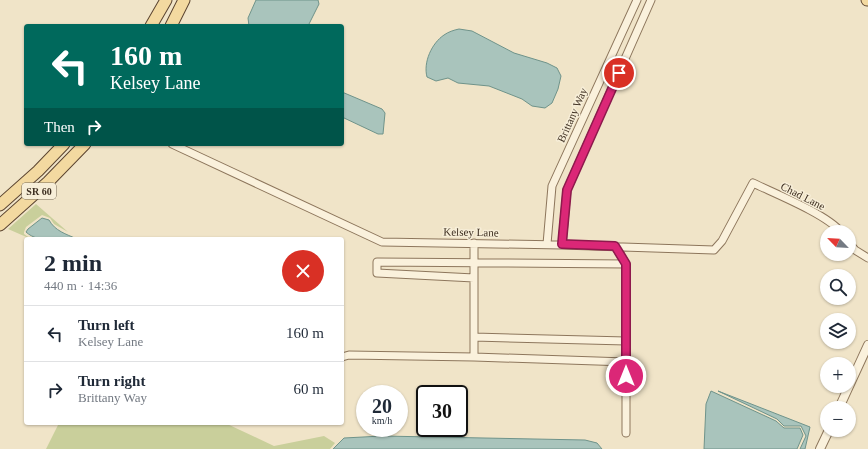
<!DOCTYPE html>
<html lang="en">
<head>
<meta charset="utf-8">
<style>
  :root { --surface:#fff; --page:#f6f6f7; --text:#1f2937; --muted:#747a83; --line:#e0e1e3 }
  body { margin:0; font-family:Georgia,serif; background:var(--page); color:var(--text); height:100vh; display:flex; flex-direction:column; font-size:15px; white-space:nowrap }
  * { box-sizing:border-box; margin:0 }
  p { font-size:13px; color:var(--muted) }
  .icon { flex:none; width:22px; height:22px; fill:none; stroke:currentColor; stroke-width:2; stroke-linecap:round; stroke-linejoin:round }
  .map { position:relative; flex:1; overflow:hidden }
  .side { position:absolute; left:24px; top:237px; width:320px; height:188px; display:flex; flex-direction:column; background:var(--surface); border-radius:4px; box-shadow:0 1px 3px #0004 }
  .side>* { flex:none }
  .guide { position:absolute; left:24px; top:24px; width:320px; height:122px; border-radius:4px; box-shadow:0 1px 3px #0004; background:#00695c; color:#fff; overflow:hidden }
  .needle { width:26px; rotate:295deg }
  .tools { position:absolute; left:820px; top:225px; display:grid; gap:8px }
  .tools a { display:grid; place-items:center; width:36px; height:36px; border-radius:50%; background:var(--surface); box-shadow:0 1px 3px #0004; font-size:20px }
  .speed { position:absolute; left:356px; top:385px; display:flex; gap:8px; font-size:20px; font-weight:700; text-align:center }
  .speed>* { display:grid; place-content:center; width:52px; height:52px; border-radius:50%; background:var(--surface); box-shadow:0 1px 3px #0004; line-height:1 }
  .speed small { font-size:10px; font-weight:400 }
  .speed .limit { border:2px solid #111; border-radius:6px; background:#fff; color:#111 }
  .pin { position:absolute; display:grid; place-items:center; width:34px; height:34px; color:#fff; margin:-17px; border:2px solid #fff; border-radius:50%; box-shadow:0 1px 4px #0007 }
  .me { position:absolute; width:44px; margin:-22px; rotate:0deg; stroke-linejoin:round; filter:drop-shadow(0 0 3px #0008) }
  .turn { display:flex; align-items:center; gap:14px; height:84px; padding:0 20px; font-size:18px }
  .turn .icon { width:52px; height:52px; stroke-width:2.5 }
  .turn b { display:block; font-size:28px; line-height:34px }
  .then { display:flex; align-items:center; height:38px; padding:0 20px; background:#0003; gap:8px; font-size:15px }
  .round { display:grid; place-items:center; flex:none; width:42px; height:42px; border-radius:21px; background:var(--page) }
  .head { display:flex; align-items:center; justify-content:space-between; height:68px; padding:0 20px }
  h1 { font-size:24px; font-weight:800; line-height:30px }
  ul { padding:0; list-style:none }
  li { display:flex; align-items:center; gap:12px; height:56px; padding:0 20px; border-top:1px solid var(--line) }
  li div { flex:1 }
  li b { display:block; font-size:15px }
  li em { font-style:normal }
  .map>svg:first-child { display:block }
  .green { fill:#c9cf9b }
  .water { fill:#a9c4bc; stroke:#6f938a }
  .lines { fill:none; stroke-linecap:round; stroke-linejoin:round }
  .minor-casing { stroke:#8d765c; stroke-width:9 }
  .tertiary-casing { stroke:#8d765c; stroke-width:10 }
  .primary-casing { stroke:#5b4430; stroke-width:13 }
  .minor { stroke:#faf1dc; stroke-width:7 }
  .tertiary { stroke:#faf1dc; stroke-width:8 }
  .primary { stroke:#f3d9a0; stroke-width:11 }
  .route-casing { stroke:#8e194d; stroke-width:10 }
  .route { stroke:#db2777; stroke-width:7 }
  .labels { text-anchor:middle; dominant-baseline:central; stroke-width:3; stroke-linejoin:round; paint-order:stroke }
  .shield { fill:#f7eed8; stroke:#756857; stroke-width:1 }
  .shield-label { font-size:10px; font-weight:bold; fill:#3d2e20 }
  .street-label { font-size:11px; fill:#3d2e20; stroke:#f7eed8 }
</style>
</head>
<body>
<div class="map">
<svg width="868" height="449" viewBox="0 0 868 449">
  <rect width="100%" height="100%" fill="#f0e4c8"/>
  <path class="green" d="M36,204l32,28 -14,-8 -4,-6 -8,-3 -16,12 -2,5v2l7,5 -23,-10z
    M59,423h166l49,23 50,-10 11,7 -5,6h-284z"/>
  <path class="water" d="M256,0h62l1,4 -11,22h-59l-1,-8z
    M459,29l13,2 42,22 33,10 10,5 4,8 -3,13 -6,14 -7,5 -13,-2 -10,-7 -33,-13 -31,-3 -10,-5 -12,3 -9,-4c-4,-15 5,-34 17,-42 4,-3 10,-5 15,-6z
    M342,92l40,17 3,4 -2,21h-5l-36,-17z
    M42,218l7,2c6,11 17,14 28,19 -16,0 -38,5 -51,-7l2,-3z
    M711,391l65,30 8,7h16l3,7 -6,14h-93l2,-45z
    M718,391l92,36 -5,22h-5l6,-13 -5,-10h-17l-7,-7z
    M382,436l203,4 12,3 5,6h-269l11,-11z"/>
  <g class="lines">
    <g class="minor-casing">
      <path id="minor" d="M172,144l210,98 180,3 152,5 8,-9 31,-58c23,11 73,31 88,49
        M474,243v94l152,4v-77l-11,-18
        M849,243l6,7 13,8
        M547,244l5,-58 85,-186
        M562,245l5,-55 84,-190
        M474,278l-97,-5v-11l249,2
        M474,337v20l152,5
        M342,357l7,-2 125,2
        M626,433v-92"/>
    </g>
    <g class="tertiary-casing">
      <path id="tertiary" d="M839,408l29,-63
        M820,449l9,-19"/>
    </g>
    <g class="primary-casing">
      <path id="primary" d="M867,0h1
        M151,26l15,-26
        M171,26l13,-26
        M0,205l38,-34 26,-27
        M0,225l48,-43 37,-38"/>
    </g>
    <use href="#minor" class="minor"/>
    <use href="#tertiary" class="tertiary"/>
    <use href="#primary" class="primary"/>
  </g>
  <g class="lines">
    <g class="route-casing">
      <path id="route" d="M619,73l-52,117 -5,54 53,2 11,18v112"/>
    </g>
    <use href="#route" class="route"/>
  </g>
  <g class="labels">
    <rect class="shield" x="22" y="183" width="34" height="16" rx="3"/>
    <g class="shield-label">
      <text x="39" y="191">SR 60</text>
    </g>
    <g class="street-label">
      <text transform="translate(572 115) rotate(-66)">Brittany Way</text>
      <text transform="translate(803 196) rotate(27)">Chad Lane</text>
      <text transform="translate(471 232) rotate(1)">Kelsey Lane</text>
    </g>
  </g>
</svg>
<div class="tools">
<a><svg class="needle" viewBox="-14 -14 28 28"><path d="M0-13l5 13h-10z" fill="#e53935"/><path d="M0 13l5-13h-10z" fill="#747a83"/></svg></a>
<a><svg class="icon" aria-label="search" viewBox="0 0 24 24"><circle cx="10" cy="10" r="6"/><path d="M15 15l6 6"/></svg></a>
<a><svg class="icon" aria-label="layers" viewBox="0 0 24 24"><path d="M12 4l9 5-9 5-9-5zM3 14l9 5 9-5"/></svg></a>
<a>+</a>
<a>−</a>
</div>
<div class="speed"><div>20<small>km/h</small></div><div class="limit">30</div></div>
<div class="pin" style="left:619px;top:73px;background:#d93025"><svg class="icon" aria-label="arrive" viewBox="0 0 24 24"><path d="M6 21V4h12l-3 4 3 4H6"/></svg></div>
<svg class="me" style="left:626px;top:376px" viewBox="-20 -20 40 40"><circle r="17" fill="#db2777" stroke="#fff" stroke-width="3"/><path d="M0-11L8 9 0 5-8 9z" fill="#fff"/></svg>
<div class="guide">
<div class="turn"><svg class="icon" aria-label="left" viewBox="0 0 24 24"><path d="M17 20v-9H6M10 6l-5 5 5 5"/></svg><div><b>160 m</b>Kelsey Lane</div></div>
<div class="then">Then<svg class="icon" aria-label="right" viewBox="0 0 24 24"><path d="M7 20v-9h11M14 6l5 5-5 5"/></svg></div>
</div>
<section class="side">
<div class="head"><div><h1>2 min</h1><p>440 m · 14:36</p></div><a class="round" style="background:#d93025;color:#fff"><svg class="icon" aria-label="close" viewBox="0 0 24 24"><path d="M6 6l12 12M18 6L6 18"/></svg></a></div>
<ul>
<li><svg class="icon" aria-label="left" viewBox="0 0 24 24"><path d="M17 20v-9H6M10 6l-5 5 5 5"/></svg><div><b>Turn left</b><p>Kelsey Lane</p></div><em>160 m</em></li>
<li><svg class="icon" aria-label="right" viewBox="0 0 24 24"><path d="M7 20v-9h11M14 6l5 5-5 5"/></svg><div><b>Turn right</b><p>Brittany Way</p></div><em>60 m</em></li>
</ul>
</section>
</div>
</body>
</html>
